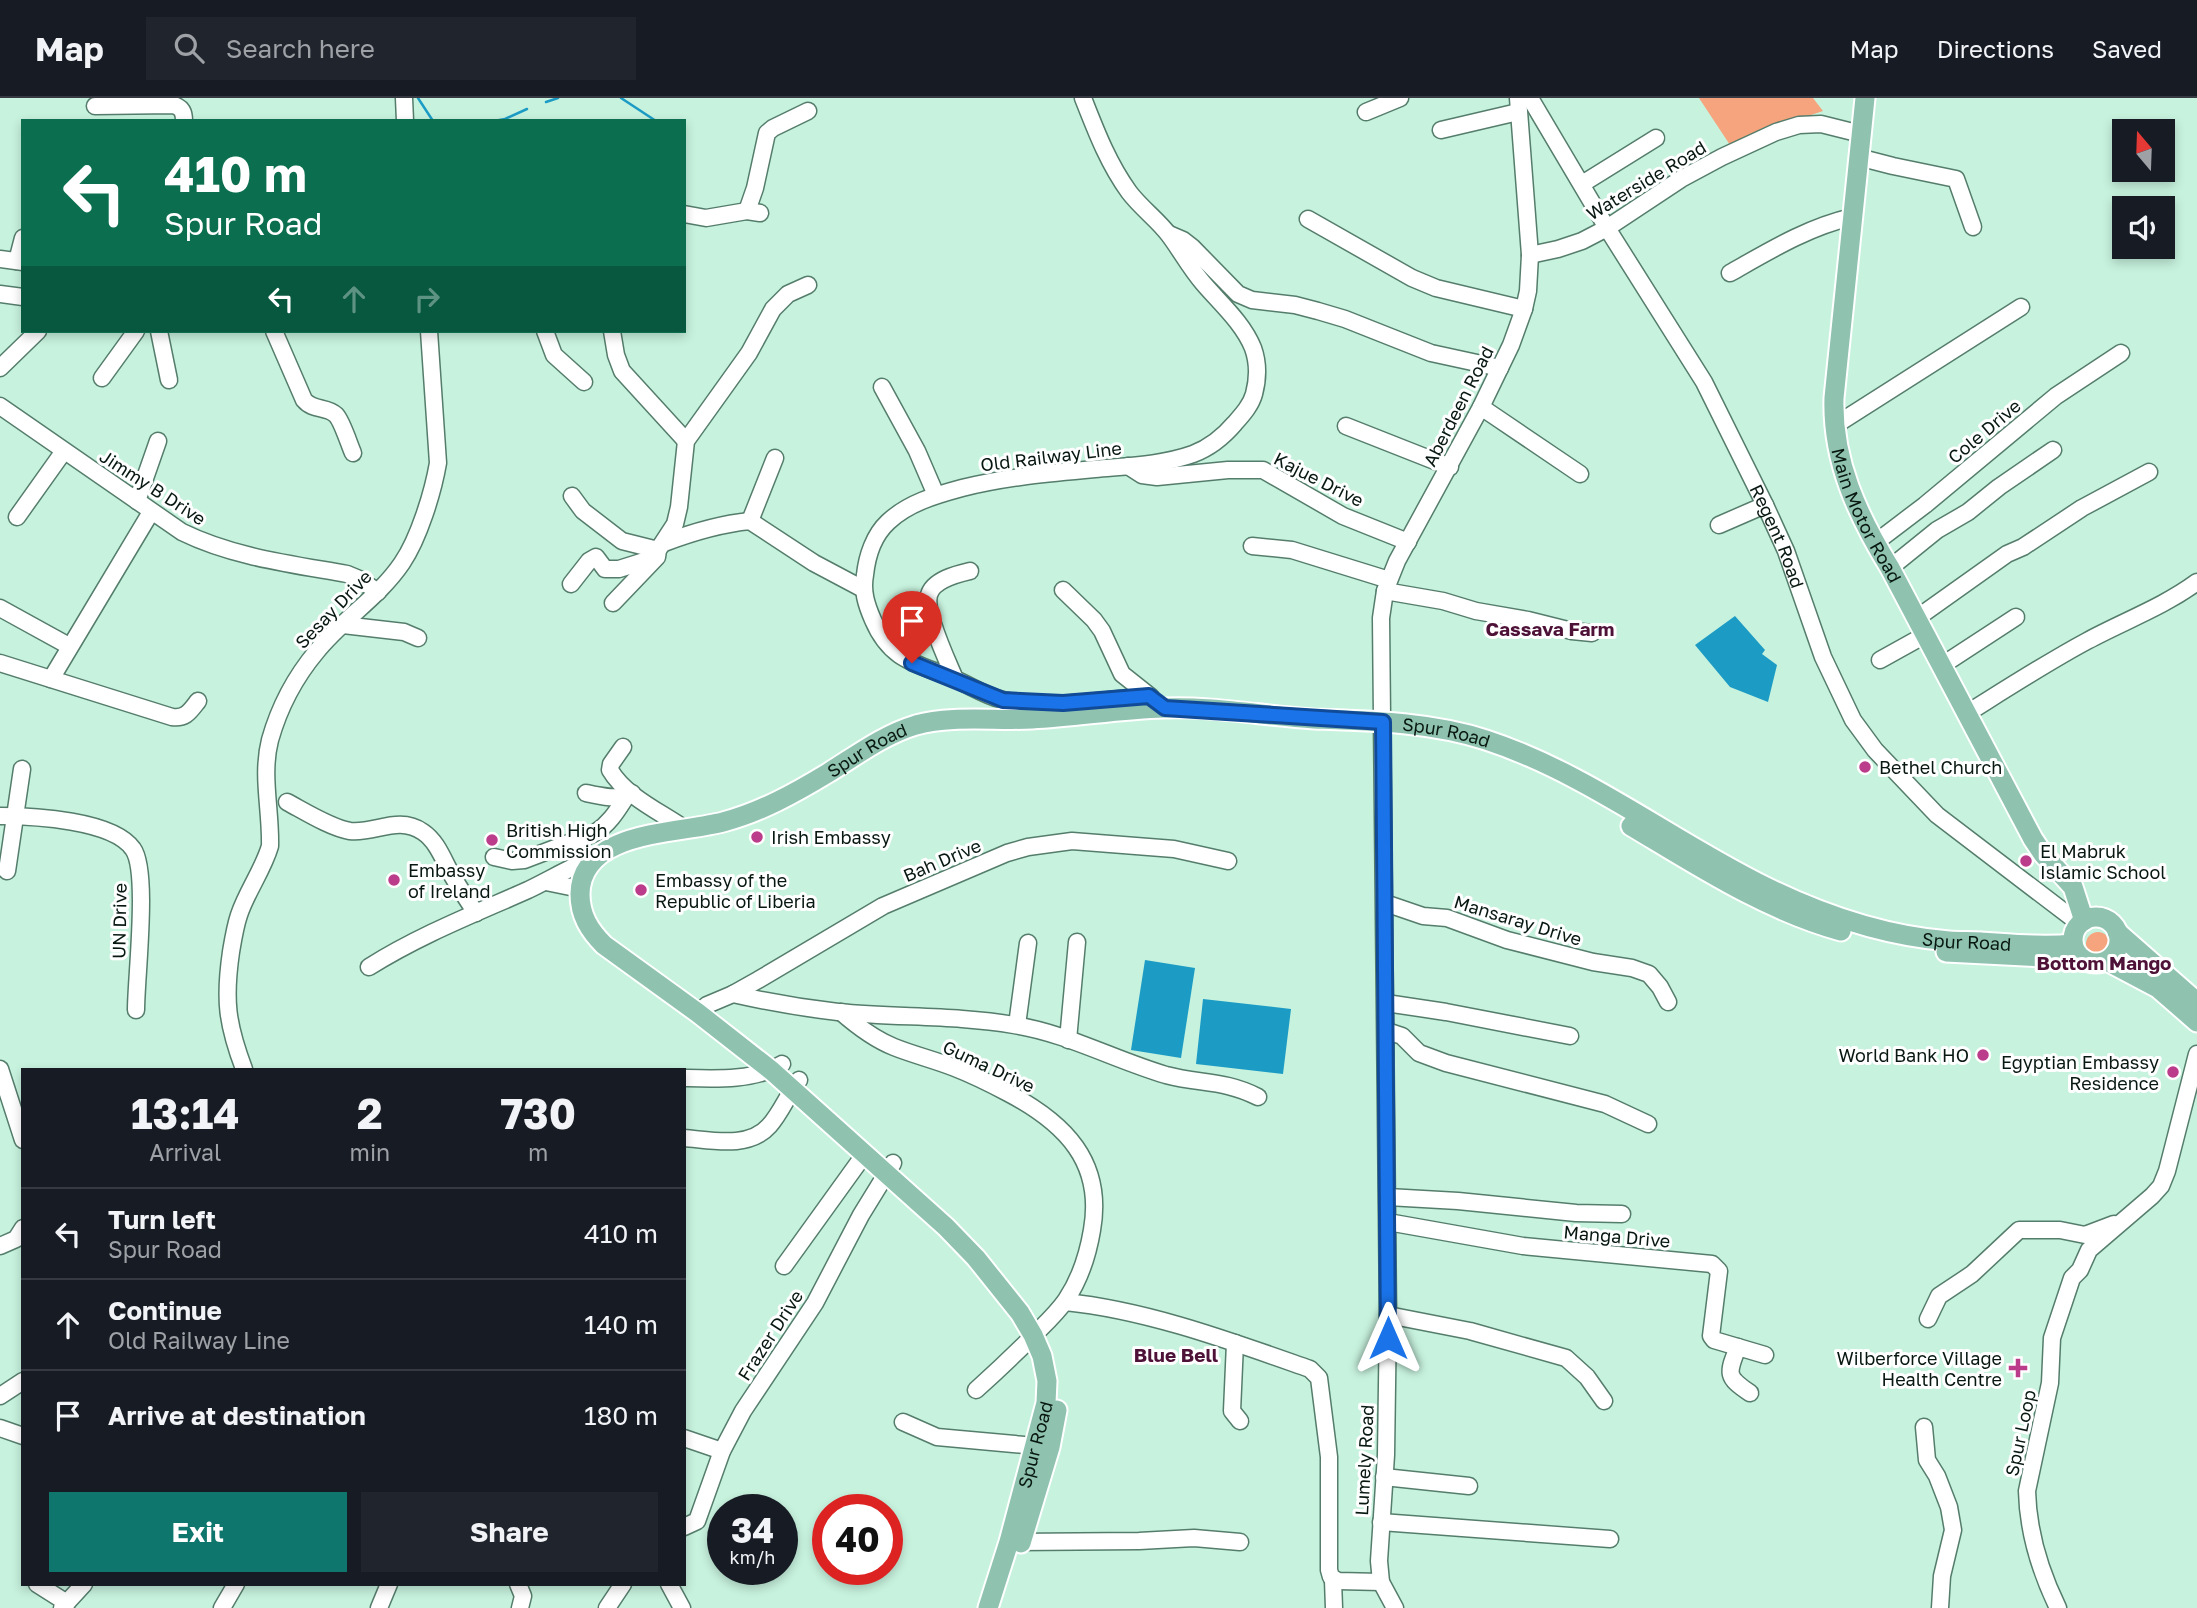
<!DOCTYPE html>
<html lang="en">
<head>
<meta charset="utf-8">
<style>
  :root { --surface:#171b24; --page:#20242c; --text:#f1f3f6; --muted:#9ea1a6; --line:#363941; --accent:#0f766e }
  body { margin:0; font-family:"Golos Text",sans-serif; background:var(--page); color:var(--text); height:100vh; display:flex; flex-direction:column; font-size:26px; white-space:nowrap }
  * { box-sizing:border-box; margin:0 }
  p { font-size:23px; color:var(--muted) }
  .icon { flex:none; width:38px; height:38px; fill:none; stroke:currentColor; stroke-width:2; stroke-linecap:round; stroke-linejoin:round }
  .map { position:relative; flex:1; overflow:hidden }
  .details { position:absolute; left:21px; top:970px; width:665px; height:518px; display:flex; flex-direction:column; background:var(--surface); border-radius:0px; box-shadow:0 4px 10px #0003 }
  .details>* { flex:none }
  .hud { position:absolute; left:21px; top:21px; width:665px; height:214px; border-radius:0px; box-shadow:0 4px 10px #0003; background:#0b6e4f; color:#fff; overflow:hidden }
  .needle { width:46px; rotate:341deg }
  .fabs { position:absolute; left:2112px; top:21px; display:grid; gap:14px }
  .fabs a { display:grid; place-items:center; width:63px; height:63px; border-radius:0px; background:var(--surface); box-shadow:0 4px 10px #0003; font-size:35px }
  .speed { position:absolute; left:707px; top:1396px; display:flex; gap:14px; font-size:35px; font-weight:700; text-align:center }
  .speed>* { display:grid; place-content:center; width:91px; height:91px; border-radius:50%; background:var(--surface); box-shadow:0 4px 10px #0003; line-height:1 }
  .speed small { font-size:18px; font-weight:400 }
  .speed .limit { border:10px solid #d22; background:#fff; color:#111 }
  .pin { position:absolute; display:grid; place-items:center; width:60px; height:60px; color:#fff; margin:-72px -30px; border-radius:50% 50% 50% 0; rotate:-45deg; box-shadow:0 0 7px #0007 }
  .pin .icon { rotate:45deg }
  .me { position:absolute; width:77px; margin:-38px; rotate:0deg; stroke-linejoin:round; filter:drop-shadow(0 0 5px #0008) }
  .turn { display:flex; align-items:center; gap:24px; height:147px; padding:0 28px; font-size:32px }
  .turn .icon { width:91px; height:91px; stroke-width:2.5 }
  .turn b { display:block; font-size:49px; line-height:60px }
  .lanes { display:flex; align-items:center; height:66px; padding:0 28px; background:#0003; justify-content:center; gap:35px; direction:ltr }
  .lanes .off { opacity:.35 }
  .eta { display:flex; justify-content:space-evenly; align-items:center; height:119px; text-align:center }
  .eta b { font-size:42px; font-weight:700; line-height:49px }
  .action { display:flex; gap:14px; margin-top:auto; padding:14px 28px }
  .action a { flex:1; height:80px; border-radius:0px; background:var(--accent); color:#fff; font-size:28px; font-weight:700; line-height:80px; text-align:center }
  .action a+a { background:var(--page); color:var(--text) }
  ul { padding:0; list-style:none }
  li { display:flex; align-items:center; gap:21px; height:91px; padding:0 28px; border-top:2px solid var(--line) }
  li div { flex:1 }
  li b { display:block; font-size:26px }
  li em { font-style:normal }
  header { display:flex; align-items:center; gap:42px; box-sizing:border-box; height:98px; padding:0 35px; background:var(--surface); border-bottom:2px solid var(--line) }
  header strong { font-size:33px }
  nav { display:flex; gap:38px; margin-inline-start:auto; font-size:24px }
  .search { width:490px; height:63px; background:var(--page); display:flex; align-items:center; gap:18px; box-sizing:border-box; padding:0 24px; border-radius:0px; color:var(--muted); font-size:26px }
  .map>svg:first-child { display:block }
  .green { fill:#f5a47e }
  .water { fill:#1c9cc5 }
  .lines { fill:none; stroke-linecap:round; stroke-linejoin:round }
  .stream { stroke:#1c9cc5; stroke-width:2.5 }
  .minor-casing { stroke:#557d6c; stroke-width:19 }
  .major-casing { stroke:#fff; stroke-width:23 }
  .minor { stroke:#fff; stroke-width:16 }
  .major { stroke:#8fc3b0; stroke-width:19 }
  .route-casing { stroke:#114b97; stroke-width:18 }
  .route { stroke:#1a73e8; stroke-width:12 }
  .poi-dot { fill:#ba3c8b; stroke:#fff; stroke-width:2.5 }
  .labels { text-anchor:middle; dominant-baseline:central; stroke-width:6; stroke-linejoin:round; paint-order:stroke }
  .street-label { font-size:18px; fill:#081811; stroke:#fff }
  .poi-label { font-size:18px; fill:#081811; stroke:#fff; text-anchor:start }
  .neighbourhood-label { font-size:19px; font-weight:bold; fill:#4e1137; stroke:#fff }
</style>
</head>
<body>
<header>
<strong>Map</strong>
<div class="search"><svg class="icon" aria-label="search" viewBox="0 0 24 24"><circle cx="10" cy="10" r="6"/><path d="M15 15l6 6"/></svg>Search here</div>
<nav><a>Map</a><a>Directions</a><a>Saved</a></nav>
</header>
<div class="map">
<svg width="2197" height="1510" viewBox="0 0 2197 1510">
  <rect width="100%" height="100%" fill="#c7f2de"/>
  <path class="green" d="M1699,0h114l10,13 -48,16 -43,21z
    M2086 846a12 12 0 1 1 24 0a12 12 0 1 1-24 0Z"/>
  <path class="water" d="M1735,518l30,34 -3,4 15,11 -9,37 -38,-15 -35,-42z
    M1145,862l50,8 -14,90 -50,-8z
    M1203,901l88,10 -8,65 -87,-10z"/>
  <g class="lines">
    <path class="stream" d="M418,0l15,23
      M621,0l35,23
      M546,4l12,-4
      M494,23l11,-2 22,-10"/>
    <g class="minor-casing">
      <g id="minor">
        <path d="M404,0l1,23"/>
        <path d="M1083,0c13,33 25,65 46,94 12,16 29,28 40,43 12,16 21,33 34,48 17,20 40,40 50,65 5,14 5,31 1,46 -3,11 -11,20 -19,29 -11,13 -26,25 -42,31 -31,11 -66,12 -98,15 -45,4 -89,8 -133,19 -26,7 -54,15 -74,34 -14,13 -21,34 -23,53 -3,16 1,29 8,45 18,42 44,43 82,59 16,7 31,17 48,21 42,10 102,0 146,-4"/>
        <path id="s1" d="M1530,0l77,130 97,154 61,123 21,46 37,106 30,63 22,30 62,65 143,109"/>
        <path d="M95,8l79,-1c8,3 10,7 10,16"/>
        <path d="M1366,14l34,-14"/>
        <path d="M1441,32l77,-18"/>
        <path d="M1858,59l35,9 63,13 17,48"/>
        <path d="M1582,86l74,-46"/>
        <path d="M747,113l8,-23 12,-55 6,-5 35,-17"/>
        <path d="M684,116l22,4 41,-7 13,2"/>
        <path d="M1308,121l104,59 24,10 88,21"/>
        <path d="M1169,136l14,6 9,7 46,47 14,6 43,5 23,6 27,8 86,34 69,15"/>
        <path d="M1530,157l28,-6 24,-8 25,-13 74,-49 41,-22 54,-25 23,-7 22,-1 40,10"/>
        <path d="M0,161l23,3"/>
        <path d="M17,163l6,-23"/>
        <path d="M1730,175c39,-22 78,-46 122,-56"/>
        <path d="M0,196l23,3"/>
        <path d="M159,233l10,49"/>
        <path d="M274,233l30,69c9,11 23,6 32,15 6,6 13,29 17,38"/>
        <path d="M545,233l9,24 30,27"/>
        <path d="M612,233l4,24 6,16 64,70"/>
        <path d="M0,270l38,-37"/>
        <path d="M102,280l34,-47"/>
        <path d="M882,289l35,64 19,44"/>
        <path d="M0,308l182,126c51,25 109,32 165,42l12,5 19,13"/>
        <path d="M1481,309l99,67"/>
        <path d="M1346,328l104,41"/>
        <path d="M1834,328l187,-119"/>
        <path d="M1128,368l14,9 15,2 71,-7h35l80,46 65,26"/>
        <path d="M572,398l11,15 39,30 36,9"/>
        <path d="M137,403l21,-60"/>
        <path d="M17,419l47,-66"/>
        <path d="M750,423l25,-63"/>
        <path d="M1719,427l46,-20"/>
        <path d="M664,445c29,-11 55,-19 86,-22l64,42 49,26"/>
        <path d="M1875,445l50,-38 131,-109 65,-43"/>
        <path d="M1252,448l40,4 97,30"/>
        <path d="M1890,470l47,-38 31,-18 31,-25 54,-37"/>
        <path d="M571,486l18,-23 7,-4 9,12h14l35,-11"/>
        <path d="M1063,492l31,30 8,11 20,43 29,23"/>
        <path d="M1385,493l58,10 33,10 52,9 44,11 20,2"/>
        <path d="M613,505l44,-46 1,-7 17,-26 4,-17 7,-66 63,-88 24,-44 15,-15 20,-9"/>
        <path d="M0,510l69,38"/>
        <path d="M1917,520l90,-64 16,-7 59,-39 67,-36"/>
        <path d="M343,527l61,7 14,6"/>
        <path d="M1880,562l45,-25"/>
        <path d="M0,565l172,54c14,2 18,-6 26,-16"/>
        <path d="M1941,568l75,-49"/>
        <path d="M51,581l100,-167"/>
        <path d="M955,581c-7,-17 -31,-67 -26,-84 4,-15 28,-21 41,-24"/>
        <path d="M1966,616c40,-25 80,-51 121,-73 37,-20 76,-34 110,-59"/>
        <path d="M623,649l-12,17 -1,6c16,27 51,42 75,59"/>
        <path d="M586,695c13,3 34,8 46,0"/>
        <path d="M287,704c17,9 44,26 63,29 25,3 48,-16 73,1 15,10 21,30 30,45 7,12 15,24 23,36"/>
        <path d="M0,718c33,0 113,4 133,33 16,22 3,128 3,161"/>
        <path d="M494,759l18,4 12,-1 71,-27c15,-10 22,-22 31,-36"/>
        <path d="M7,773l15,-102"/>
        <path d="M546,784l34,7"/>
        <path d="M1385,805l38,13 24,2 60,22 86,22 39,6 17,6 11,13 8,15"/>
        <path d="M369,869c51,-32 105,-53 159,-77 23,-11 44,-24 68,-33"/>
        <path d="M733,896c35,8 70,14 105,18 59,6 118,3 176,13 52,8 101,35 152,50 34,9 59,5 92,22"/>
        <path d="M1386,905l60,9 124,24"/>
        <path d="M841,914c16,14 33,27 53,35 20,8 41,13 61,21 18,7 36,16 53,25 57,30 96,69 84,137 -4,24 -12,49 -26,70 -9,13 -21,24 -32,35 -19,19 -38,37 -58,55"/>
        <path d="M698,915l9,-8 26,-11 25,-14 125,-74 124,-53 21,-6 44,-6 102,8 54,12"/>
        <path d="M1017,927l11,-82"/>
        <path d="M1387,933l15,5 17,17 27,10 159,41 43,20"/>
        <path d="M1068,942l9,-98"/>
        <path d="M0,971l23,71"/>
        <path d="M244,971c-17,-45 -20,-69 -13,-117 2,-12 4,-25 8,-37 8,-24 24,-45 31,-69 1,-36 -9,-71 0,-106 9,-32 26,-64 47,-89 26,-32 62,-54 85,-88 17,-25 31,-71 36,-100l-9,-132"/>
        <path d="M684,980c31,1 71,3 98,-14"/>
        <path d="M684,1040c27,2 65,11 85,-12 12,-13 19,-32 30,-46"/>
        <path d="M1388,1099l70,4 118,12 46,1"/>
        <path d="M1388,1124l135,24 189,18 7,7 -8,65 3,4 51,15"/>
        <path d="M0,1148l16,-7 7,-11"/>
        <path d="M784,1168l80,-111"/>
        <path d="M1065,1204c82,8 168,40 245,67l9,9 10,79v113l2,7 7,4 43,1"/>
        <path d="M1388,1217l82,16 96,27 21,19 17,24"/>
        <path d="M1928,1221l11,-23 33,-22 47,-44h41l25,5 29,-11"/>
        <path d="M1235,1245l-3,68 8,10"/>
        <path d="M1738,1249c-11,27 -12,30 12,46"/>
        <path d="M0,1298l23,-15"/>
        <path d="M903,1324l34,15 99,9"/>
        <path d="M1924,1329l3,33 10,16 12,31 4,23 -11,46 -2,32"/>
        <path d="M0,1330l23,8"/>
        <path d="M684,1340l38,13"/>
        <path d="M1384,1379l85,9"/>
        <path d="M1381,1424l229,17"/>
        <path d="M684,1429l13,-6 25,-70 21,-40 72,-108 46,-88 32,-52"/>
        <path d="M1012,1444l127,-1 55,-3 46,4"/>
        <path d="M1333,1482l1,28"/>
        <path d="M37,1486l30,19"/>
        <path d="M518,1486l5,12 -3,12"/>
        <path d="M669,1486l13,24"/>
        <path d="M62,1510l22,-24"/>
        <path d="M222,1510l14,-24"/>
        <path d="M379,1510l10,-24"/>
        <path d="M607,1510l16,-24"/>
        <path d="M1395,1510l-14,-26 -2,-21 7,-106 2,-140 -7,-697 4,-27 12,-30 84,-154 30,-62 13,-36 4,-18 2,-36 -12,-157"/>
        <path d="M2058,1510c-18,-37 -30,-76 -31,-117l23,-108 2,-45 20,-60 8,-8 9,-20 63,-54 9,-10 6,-15 30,-117"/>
      </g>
    </g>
    <g class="major-casing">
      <g id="major">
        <path id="s2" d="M1865,0l-31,300c-2,63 24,118 56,170l143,271 10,15 30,33 11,34"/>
        <path d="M1631,728c67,40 134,84 210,105"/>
        <circle cx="2096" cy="842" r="23"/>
        <path d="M2117,834l80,70"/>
        <path d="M1946,854l137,7"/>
        <path d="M2107,863l51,27 39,34"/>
        <path d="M1021,1445l29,-96 7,-37"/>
        <path id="s3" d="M988,1510l21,-66 37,-139 1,-22 -5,-25 -9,-21 -13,-22 -44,-55 -30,-31 -174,-156 -74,-58 -94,-68c-15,-15 -24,-30 -24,-51 1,-64 98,-60 143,-72 38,-10 72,-29 105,-49 29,-18 55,-38 88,-48 36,-10 78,-4 116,-6 44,-2 88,-10 132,-11 50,-2 100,8 150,11 58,2 117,3 172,21 101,33 186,101 280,147 57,28 119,49 183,54 11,1 22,0 33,1 31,2 61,5 91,2"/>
      </g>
    </g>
    <use href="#minor" class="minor"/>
    <use href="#major" class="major"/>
  </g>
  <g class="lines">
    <g class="route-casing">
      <path id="route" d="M912,565l91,37 60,3 86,-7 16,12 218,14 5,616"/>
    </g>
    <use href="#route" class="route"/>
  </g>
  <g class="poi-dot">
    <circle cx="1865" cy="669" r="7"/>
    <circle cx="757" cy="739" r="7"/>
    <circle cx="492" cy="742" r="7"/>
    <circle cx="2026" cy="763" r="7"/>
    <circle cx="394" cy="782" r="7"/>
    <circle cx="641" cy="792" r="7"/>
    <circle cx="1983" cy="957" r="7"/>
    <circle cx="2173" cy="974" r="7"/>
    <path d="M2014.5 1259.5h7v7h7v7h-7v7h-7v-7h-7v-7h7z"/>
  </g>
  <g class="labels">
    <g class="street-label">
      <text transform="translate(1646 82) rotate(-31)">Waterside Road</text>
      <text transform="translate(1458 308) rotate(-63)">Aberdeen Road</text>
      <text transform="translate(1984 333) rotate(-40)">Cole Drive</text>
      <text transform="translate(1051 358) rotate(-7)">Old Railway Line</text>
      <text transform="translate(1319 381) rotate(27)">Kajue Drive</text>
      <text transform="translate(153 389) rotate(33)">Jimmy B Drive</text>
      <text stroke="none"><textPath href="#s2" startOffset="425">Main Motor Road</textPath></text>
      <text stroke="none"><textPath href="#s1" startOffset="504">Regent Road</textPath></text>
      <text transform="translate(333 511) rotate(-46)">Sesay Drive</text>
      <text stroke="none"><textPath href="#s3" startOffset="1848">Spur Road</textPath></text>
      <text stroke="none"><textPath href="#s3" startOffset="1260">Spur Road</textPath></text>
      <text transform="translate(942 762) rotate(-23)">Bah Drive</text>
      <text transform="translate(1518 822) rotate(17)">Mansaray Drive</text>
      <text transform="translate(119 823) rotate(-89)">UN Drive</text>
      <text stroke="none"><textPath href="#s3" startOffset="2415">Spur Road</textPath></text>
      <text transform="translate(989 968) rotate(25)">Guma Drive</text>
      <text transform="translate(1617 1138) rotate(5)">Manga Drive</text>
      <text transform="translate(770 1237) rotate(-57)">Frazer Drive</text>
      <text transform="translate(2020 1335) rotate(-78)">Spur Loop</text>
      <text stroke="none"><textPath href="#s3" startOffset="170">Spur Road</textPath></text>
      <text transform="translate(1364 1362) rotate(-87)">Lumely Road</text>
    </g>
    <g class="poi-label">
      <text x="1879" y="669">Bethel Church</text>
      <text x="506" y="732">British High<tspan x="506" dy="21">Commission</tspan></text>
      <text x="771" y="739">Irish Embassy</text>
      <text x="2040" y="753">El Mabruk<tspan x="2040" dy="21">Islamic School</tspan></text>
      <text x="408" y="772">Embassy<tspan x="408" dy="21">of Ireland</tspan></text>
      <text x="655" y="782">Embassy of the<tspan x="655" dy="21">Republic of Liberia</tspan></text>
      <text x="1969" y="957" text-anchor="end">World Bank HO</text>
      <text x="2159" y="964" text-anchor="end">Egyptian Embassy<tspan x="2159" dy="21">Residence</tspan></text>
      <text x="2002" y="1260" text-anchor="end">Wilberforce Village<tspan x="2002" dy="21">Health Centre</tspan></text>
    </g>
    <g class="neighbourhood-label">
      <text x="1550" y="530">Cassava Farm</text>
      <text x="2104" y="864">Bottom Mango</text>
      <text x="1176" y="1256">Blue Bell</text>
    </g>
  </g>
</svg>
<div class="fabs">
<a><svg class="needle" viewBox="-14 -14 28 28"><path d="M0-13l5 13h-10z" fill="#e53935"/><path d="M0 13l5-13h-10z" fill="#9ea1a6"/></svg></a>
<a><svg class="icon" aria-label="sound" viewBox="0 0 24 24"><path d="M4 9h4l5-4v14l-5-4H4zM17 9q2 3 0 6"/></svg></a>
</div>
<div class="speed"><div>34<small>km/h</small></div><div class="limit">40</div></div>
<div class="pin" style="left:912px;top:565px;background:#d93025"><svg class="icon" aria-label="arrive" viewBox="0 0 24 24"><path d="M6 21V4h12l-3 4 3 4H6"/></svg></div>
<svg class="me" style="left:1388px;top:1240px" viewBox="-20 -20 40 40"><path d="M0-17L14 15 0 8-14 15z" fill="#1a73e8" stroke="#fff" stroke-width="4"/></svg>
<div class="hud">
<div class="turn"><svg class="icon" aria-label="left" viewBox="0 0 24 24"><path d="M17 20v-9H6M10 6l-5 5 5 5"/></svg><div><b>410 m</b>Spur Road</div></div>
<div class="lanes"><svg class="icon" aria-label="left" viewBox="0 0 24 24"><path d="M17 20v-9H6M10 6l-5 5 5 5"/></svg><svg class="icon off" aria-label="ahead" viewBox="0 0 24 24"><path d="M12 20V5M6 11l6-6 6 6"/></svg><svg class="icon off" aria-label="right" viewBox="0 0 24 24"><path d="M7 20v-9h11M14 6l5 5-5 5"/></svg></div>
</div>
<section class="details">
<div class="eta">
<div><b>13:14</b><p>Arrival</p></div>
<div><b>2</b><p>min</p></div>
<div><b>730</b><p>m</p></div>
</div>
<ul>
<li><svg class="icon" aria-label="left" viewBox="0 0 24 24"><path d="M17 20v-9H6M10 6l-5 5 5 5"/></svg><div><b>Turn left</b><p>Spur Road</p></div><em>410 m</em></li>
<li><svg class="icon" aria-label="ahead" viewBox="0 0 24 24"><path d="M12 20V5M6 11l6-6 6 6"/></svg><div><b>Continue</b><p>Old Railway Line</p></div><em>140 m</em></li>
<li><svg class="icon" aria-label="arrive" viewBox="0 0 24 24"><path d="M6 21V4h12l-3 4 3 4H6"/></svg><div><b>Arrive at destination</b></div><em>180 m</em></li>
</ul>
<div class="action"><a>Exit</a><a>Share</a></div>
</section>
</div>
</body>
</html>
